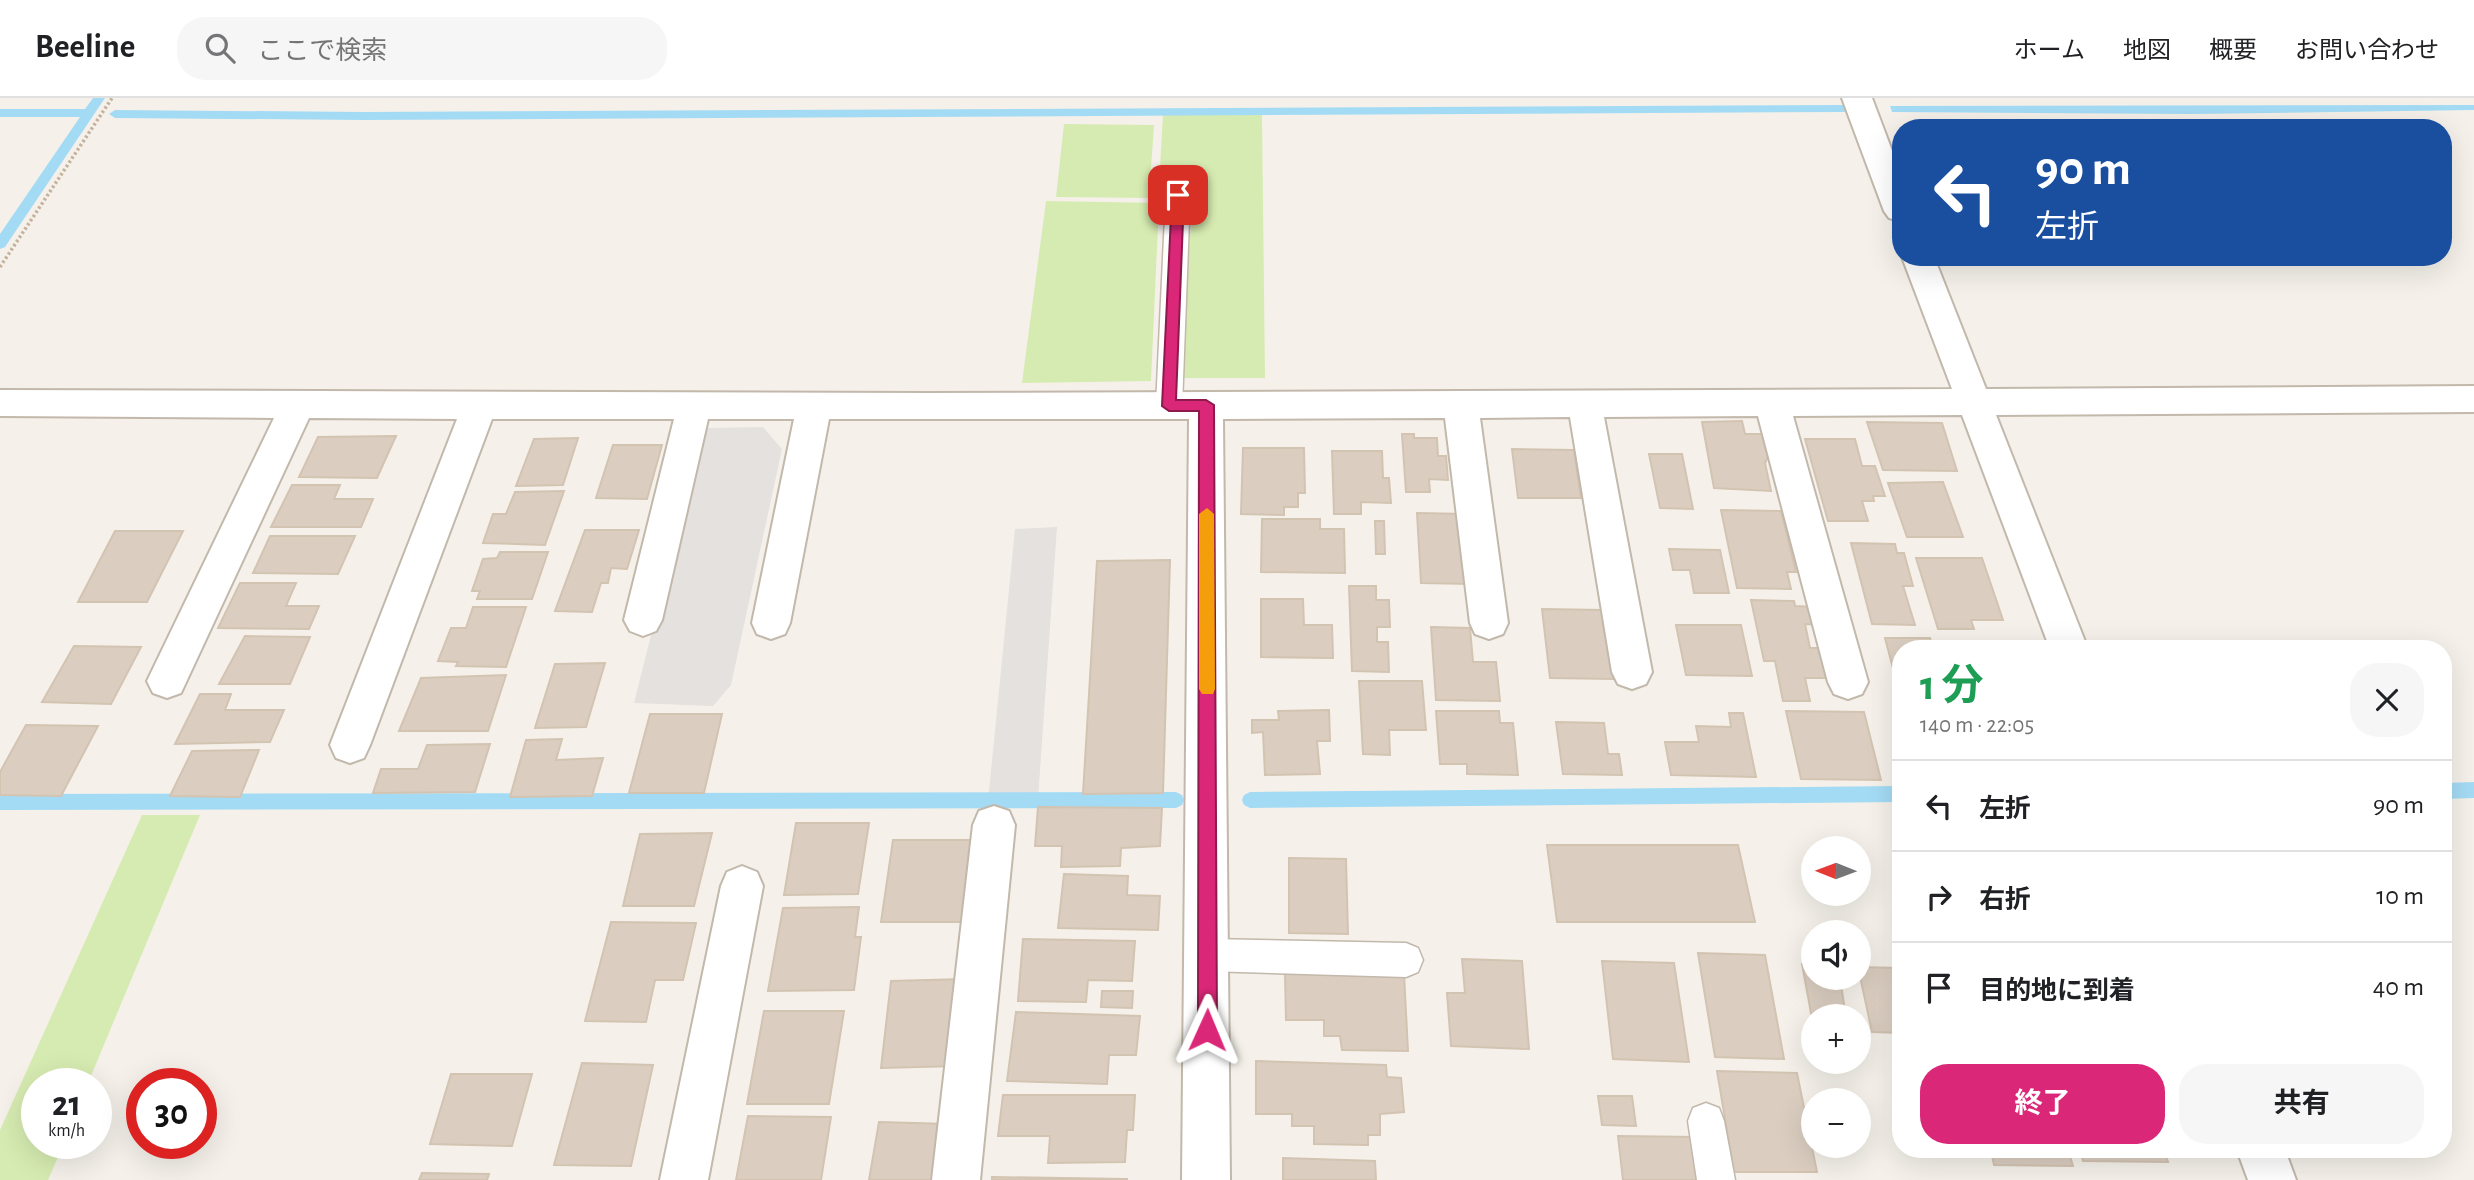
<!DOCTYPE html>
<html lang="ja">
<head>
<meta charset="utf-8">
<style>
  :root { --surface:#fff; --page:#f6f6f6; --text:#202124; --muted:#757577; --line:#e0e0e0; --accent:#db2777 }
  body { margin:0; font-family:"Alegreya Sans","Noto Sans JP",sans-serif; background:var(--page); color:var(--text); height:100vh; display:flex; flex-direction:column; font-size:26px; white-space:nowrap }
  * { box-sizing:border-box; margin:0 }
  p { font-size:23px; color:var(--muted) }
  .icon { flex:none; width:38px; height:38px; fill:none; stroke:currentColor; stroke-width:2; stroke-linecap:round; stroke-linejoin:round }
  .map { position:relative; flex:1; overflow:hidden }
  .side { position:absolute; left:1892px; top:542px; width:560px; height:518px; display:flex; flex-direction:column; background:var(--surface); border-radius:28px; box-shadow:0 7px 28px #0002 }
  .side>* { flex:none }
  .top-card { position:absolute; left:1892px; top:21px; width:560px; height:147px; border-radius:28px; box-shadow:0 7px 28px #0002; background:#1a4fa0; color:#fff; overflow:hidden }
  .needle { width:46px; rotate:271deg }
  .fabs { position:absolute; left:1801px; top:738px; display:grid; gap:14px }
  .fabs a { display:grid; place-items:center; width:70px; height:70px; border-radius:50%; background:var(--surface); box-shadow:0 7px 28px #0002; font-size:35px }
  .speed { position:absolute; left:21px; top:970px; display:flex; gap:14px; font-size:35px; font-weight:700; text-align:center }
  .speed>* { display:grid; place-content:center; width:91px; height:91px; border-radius:50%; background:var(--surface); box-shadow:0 7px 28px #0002; line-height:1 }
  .speed small { font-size:18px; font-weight:400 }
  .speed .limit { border:10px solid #d22; background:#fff; color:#111 }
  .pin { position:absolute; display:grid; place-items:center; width:60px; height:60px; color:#fff; margin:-30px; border-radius:14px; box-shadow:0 4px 10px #0006 }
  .me { position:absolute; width:77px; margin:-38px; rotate:1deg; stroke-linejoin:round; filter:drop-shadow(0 0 5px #0008) }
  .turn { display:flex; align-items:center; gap:24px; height:147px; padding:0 28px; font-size:32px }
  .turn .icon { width:91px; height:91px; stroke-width:2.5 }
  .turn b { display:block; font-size:49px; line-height:60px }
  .round { display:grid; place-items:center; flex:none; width:74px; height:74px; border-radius:28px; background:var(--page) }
  .head { display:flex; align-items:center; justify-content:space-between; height:119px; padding:0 28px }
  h1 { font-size:42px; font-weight:700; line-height:52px; color:#1e9e55 }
  .button { display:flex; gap:14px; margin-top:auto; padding:14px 28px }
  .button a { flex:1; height:80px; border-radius:28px; background:var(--accent); color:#fff; font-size:28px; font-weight:700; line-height:80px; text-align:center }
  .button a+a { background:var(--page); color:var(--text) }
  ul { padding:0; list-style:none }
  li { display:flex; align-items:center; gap:21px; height:91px; padding:0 28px; border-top:2px solid var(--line) }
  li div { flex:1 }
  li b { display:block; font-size:26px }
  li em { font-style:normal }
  header { display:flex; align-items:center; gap:42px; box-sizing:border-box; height:98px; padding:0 35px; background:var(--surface); border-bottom:2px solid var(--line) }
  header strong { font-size:33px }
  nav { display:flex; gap:38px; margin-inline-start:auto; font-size:24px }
  .search { width:490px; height:63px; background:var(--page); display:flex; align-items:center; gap:18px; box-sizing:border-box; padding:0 24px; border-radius:28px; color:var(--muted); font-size:26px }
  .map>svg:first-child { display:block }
  .green { fill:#d6ebb1 }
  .parking { fill:#e4e1de }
  .water { fill:#a4dbf4 }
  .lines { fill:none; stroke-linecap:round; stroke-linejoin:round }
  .stream { fill:#a4dbf4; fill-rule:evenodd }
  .building { fill:#dbcec1; stroke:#d3c3b1; stroke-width:2 }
  .service-casing { stroke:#c2b8ab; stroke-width:3 }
  .minor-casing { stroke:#c2b8ab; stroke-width:4 }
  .path { stroke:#c4b29c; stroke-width:3.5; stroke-dasharray:2.5 2.5; stroke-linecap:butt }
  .service { fill:#fff; fill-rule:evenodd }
  .minor { fill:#fff; fill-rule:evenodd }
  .route { fill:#db2777; stroke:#8e194d; stroke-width:2 }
  .slow { fill:#f59e0b }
</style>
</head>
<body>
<header>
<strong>Beeline</strong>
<div class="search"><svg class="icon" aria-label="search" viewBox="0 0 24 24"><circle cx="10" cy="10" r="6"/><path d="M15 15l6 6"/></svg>ここで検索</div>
<nav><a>ホーム</a><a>地図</a><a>概要</a><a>お問い合わせ</a></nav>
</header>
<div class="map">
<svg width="2474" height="1082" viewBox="0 0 2474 1082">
  <rect width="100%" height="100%" fill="#f5f1ea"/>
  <path class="green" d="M1163,16l99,1 3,263h-83l11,-190 -34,-2z
    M1064,26l90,1 -5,73 -93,-1z
    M1046,103l113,2 -8,178 -129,2z
    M142,717h58l-112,268h-51v60h27l-16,37h-48v-50z"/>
  <path class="parking" d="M763,329l19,22 -51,236 -18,21 -79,-3 69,-275z
    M1057,429l-19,272 -50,2 27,-272z"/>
  <path class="water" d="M2474,7v5l-282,4 -300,-2 -2,-6z"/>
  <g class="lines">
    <path class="stream" d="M93,0h12l-100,149 -5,2v-15l80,-117h-80v-8h85z
      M1843,7l4,1v6l-1484,8 -248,-2 -6,-4 6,-4 248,2z
      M2474,684v16l-31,1v-16z
      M1900,688v16l-650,6 -6,-3 -2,-5 2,-5 6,-3z
      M1176,694l6,3 2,5 -2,5 -6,3 -1176,2v-16z"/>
  </g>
  <path class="building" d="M1742,323l3,13h20l5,19 -5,10 6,28 -57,-3 -12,-66z
    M1867,324l75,1 15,48 -74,-1z
    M1402,336h12v4h23l1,18h8l2,24 -19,-1 1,13h-24z
    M396,338l-19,42 -78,-1 19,-40z
    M578,340l-15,47 -47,1 18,-47z
    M1805,341h50l7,27h13l10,30h-12l1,5h-12l6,20h-40z
    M613,347h49l-15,54 -51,-1z
    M1243,350h61l1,45h-7v14h-14v8l-43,-1z
    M1512,351l62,1 7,48h-63z
    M1332,353h50l1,27h6l2,25 -30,-1v12h-27z
    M1649,356h33l11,55 -33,-1z
    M1943,384l20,55h-56l-19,-54z
    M292,387h48l-6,14h39l-12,28h-90z
    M564,393l-19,54 -62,-2 10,-29h13l9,-22z
    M1721,412l60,1 15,61h-9l4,17 -54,-1z
    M1417,415l49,1 5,70 -50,-1z
    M1262,421h58v10h24l1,44 -84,-1z
    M1375,423h9l1,33h-9z
    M585,432h54l-12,39 -16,-1 -3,15h-7l-9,29 -37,-1z
    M115,433h68l-36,71h-69z
    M270,438h85l-17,38 -85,-1z
    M1851,445l44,1 2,9h7l9,33h-10l12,39 -43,-1z
    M1669,451l51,1 9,43h-35l-4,-23h-17z
    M500,454h48l-16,47h-55l3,-8h-8l11,-32 14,-1z
    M1916,460h66l21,62h-32l3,9h-36z
    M1170,462l-7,233 -80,1 14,-233z
    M240,485h56l-10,23h33l-10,23 -91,-1z
    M1349,488h27v14h13l1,27h-13v15h11l1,30 -37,-1z
    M1261,501h42l1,26h28l1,33 -72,-1z
    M1751,502l43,1 1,5 20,1 4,18 -14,-1 5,24h14l8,30h-27l5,23h-27l-8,-40h-11z
    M473,509h53l-20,60 -50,-1 2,-4 -20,-1 13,-33h15z
    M1542,511l62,1 10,69 -64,-1z
    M1676,527h65l11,51 -66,-1z
    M1431,529l39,1 3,34h23l4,39 -64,-1z
    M245,538l65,1 -20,47h-71z
    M1885,540h45l3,11h-33v46z
    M74,548l67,1 -30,57 -69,-2z
    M605,565l-19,64 -51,1 20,-64z
    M506,577l-18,56h-89l22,-53z
    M1359,583h63l4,49h-37l1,25 -27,-1z
    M200,596h31l-6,16h59l-14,32 -95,2z
    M1329,612l1,31h-13l3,33 -55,1 -2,-43 -11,1v-13h27l-1,-9z
    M1436,613h63l1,12h13l5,52 -51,-1v-10h-27z
    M1786,613l78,1 17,68 -80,-1z
    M1729,615h14l13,64 -85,-2 -6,-33h34l-3,-16 35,1z
    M650,616h72l-18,79h-75z
    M1556,624l48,1 4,31h11l3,21 -59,-1z
    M26,627l72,1 -37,70 -61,-1v-23z
    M562,641l-6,21 47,-2 -11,38 -82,1 16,-57z
    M490,646l-15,48 -102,1 8,-24h37l9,-24z
    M259,652l-19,47 -70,-1 22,-45z
    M1038,709l124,1 -2,38 -39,2 -1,18 -59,1 1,-21h-27z
    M796,725h73l-11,71 -74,1z
    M712,735l-18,73h-71l17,-72z
    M893,742h79l-9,82h-82z
    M1547,747h191l17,77h-198z
    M1289,760l57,1 2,75 -59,-1z
    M1064,776l64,2 -1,19 33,1 -2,34 -100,-2z
    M859,809l-4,30h6l-7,53 -86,1 15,-83z
    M611,824l85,1 -13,57h-28l-9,42 -61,-1z
    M1023,841l112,2 -3,40 -44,-1 -2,22 -68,-1z
    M1698,855l67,2 19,104 -69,-2z
    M1462,861l60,2 7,88 -78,-3 -4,-53h18z
    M1602,863l72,2 15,99 -76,-3z
    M1802,866h11v14h27l6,39h-33v7z
    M1858,869l42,1v65l-28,-1z
    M1285,876h119l4,77 -66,-1 -2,-14h-16v-16h-38z
    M964,881l-7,87 -76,2 10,-87z
    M1102,893h31l-1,17 -31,-1z
    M764,913h80l-15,93h-82z
    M1016,914l124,4 -4,39h-27l-2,29 -100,-3z
    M1256,963l130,4 1,12 14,1 3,34 -24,2v21h-12v10l-54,-1v-18h-22v-12h-36z
    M582,965l71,2 -22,101 -77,-1z
    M1717,973l80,2 20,99h-83z
    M451,976h81l-20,72 -82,-2z
    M1003,997h132l-2,35h-6l-2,32 -77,1 2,-27h-52z
    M1598,998h34l4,30 -34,-1z
    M748,1018l83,1 -10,63h-85z
    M879,1024l69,2 -7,56h-72z
    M1618,1038l80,1 7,43h-82z
    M1991,1052h77l5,16 -79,-1z
    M2080,1052h84l4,12 -85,-1z
    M1283,1060l92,3 1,19h-93z
    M422,1075l67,1 -2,6h-68z
    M992,1079l136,2 -136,1z"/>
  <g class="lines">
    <g class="service-casing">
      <path id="service" d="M1178,89l8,2 4,6 -8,211 -4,7 -9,3 -9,-3 -4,-7 10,-211 4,-6z
        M1208,841l198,4 12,5 5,12 -5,12 -12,5 -198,-6 -12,-4 -5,-12 5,-12z
        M1706,1005l13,5 5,13 11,59h-38l-9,-59 5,-13z"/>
    </g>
    <g class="minor-casing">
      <path id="minor" d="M1842,0h30l28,74v49l-11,-3 -5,-7z
        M1902,159h32l52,132 488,-3v26l-478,3 92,234h-38l-88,-234 -169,1 75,266 -6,12 -14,5 -14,-5 -6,-12 -70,-266 -154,1 48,255 -6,12 -14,5 -14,-5 -6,-12 -42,-255 -90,1 28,205 -5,11 -14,5 -14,-5 -5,-11 -25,-205 -222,1 7,761h-48l7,-761h-360l-39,204 -5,11 -14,5 -14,-5 -5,-11 42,-204h-86l-46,201 -6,11 -13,5 -13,-5 -6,-11 50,-201h-182l-122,326 -6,13 -14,5 -14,-5 -6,-13 127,-326 -148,-1 -128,275 -14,5 -14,-5 -6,-12 127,-263 -274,-2v-26l928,3 1024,-4z
        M994,708l15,5 6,14 -35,355h-48l41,-355 6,-14z
        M742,768l15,6 6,14 -55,294h-48l61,-294 6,-14z
        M2237,1052h48l11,30h-48z"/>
    </g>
    <path class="path" d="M0,169l112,-169"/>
    <use href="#service" class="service"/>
    <use href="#minor" class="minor"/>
  </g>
  <path class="route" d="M1178,93l6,4 -8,205h30l8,5 3,625 -3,7 -7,3 -6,-3 -3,-7 1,-619h-30l-7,-5 10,-211z"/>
  <path class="slow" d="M1207,410l7,6 1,175 -2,5h-11l-3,-5v-175z"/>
</svg>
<div class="fabs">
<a><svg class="needle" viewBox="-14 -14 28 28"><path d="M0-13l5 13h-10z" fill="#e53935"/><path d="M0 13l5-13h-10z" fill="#757577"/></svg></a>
<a><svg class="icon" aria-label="sound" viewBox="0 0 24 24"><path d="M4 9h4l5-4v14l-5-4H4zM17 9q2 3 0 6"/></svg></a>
<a>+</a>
<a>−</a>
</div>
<div class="speed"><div>21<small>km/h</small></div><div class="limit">30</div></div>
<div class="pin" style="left:1178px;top:97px;background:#d93025"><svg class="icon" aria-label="arrive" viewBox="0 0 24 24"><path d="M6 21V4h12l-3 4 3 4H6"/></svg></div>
<svg class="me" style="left:1207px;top:932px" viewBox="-20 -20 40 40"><path d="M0-17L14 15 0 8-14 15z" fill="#db2777" stroke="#fff" stroke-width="4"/></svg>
<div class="top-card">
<div class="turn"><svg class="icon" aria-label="left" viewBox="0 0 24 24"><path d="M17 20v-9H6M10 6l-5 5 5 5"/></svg><div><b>90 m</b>左折</div></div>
</div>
<section class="side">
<div class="head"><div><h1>1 分</h1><p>140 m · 22:05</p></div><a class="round"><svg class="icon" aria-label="close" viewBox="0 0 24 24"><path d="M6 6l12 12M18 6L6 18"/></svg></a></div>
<ul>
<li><svg class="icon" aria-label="left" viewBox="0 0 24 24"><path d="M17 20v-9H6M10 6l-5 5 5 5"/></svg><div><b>左折</b></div><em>90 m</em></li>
<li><svg class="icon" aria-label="right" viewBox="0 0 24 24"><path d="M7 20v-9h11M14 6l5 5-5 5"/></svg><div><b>右折</b></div><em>10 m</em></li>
<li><svg class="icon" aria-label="arrive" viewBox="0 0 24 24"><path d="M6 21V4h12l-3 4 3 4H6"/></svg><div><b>目的地に到着</b></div><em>40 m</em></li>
</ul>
<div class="button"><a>終了</a><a>共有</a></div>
</section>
</div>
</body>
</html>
